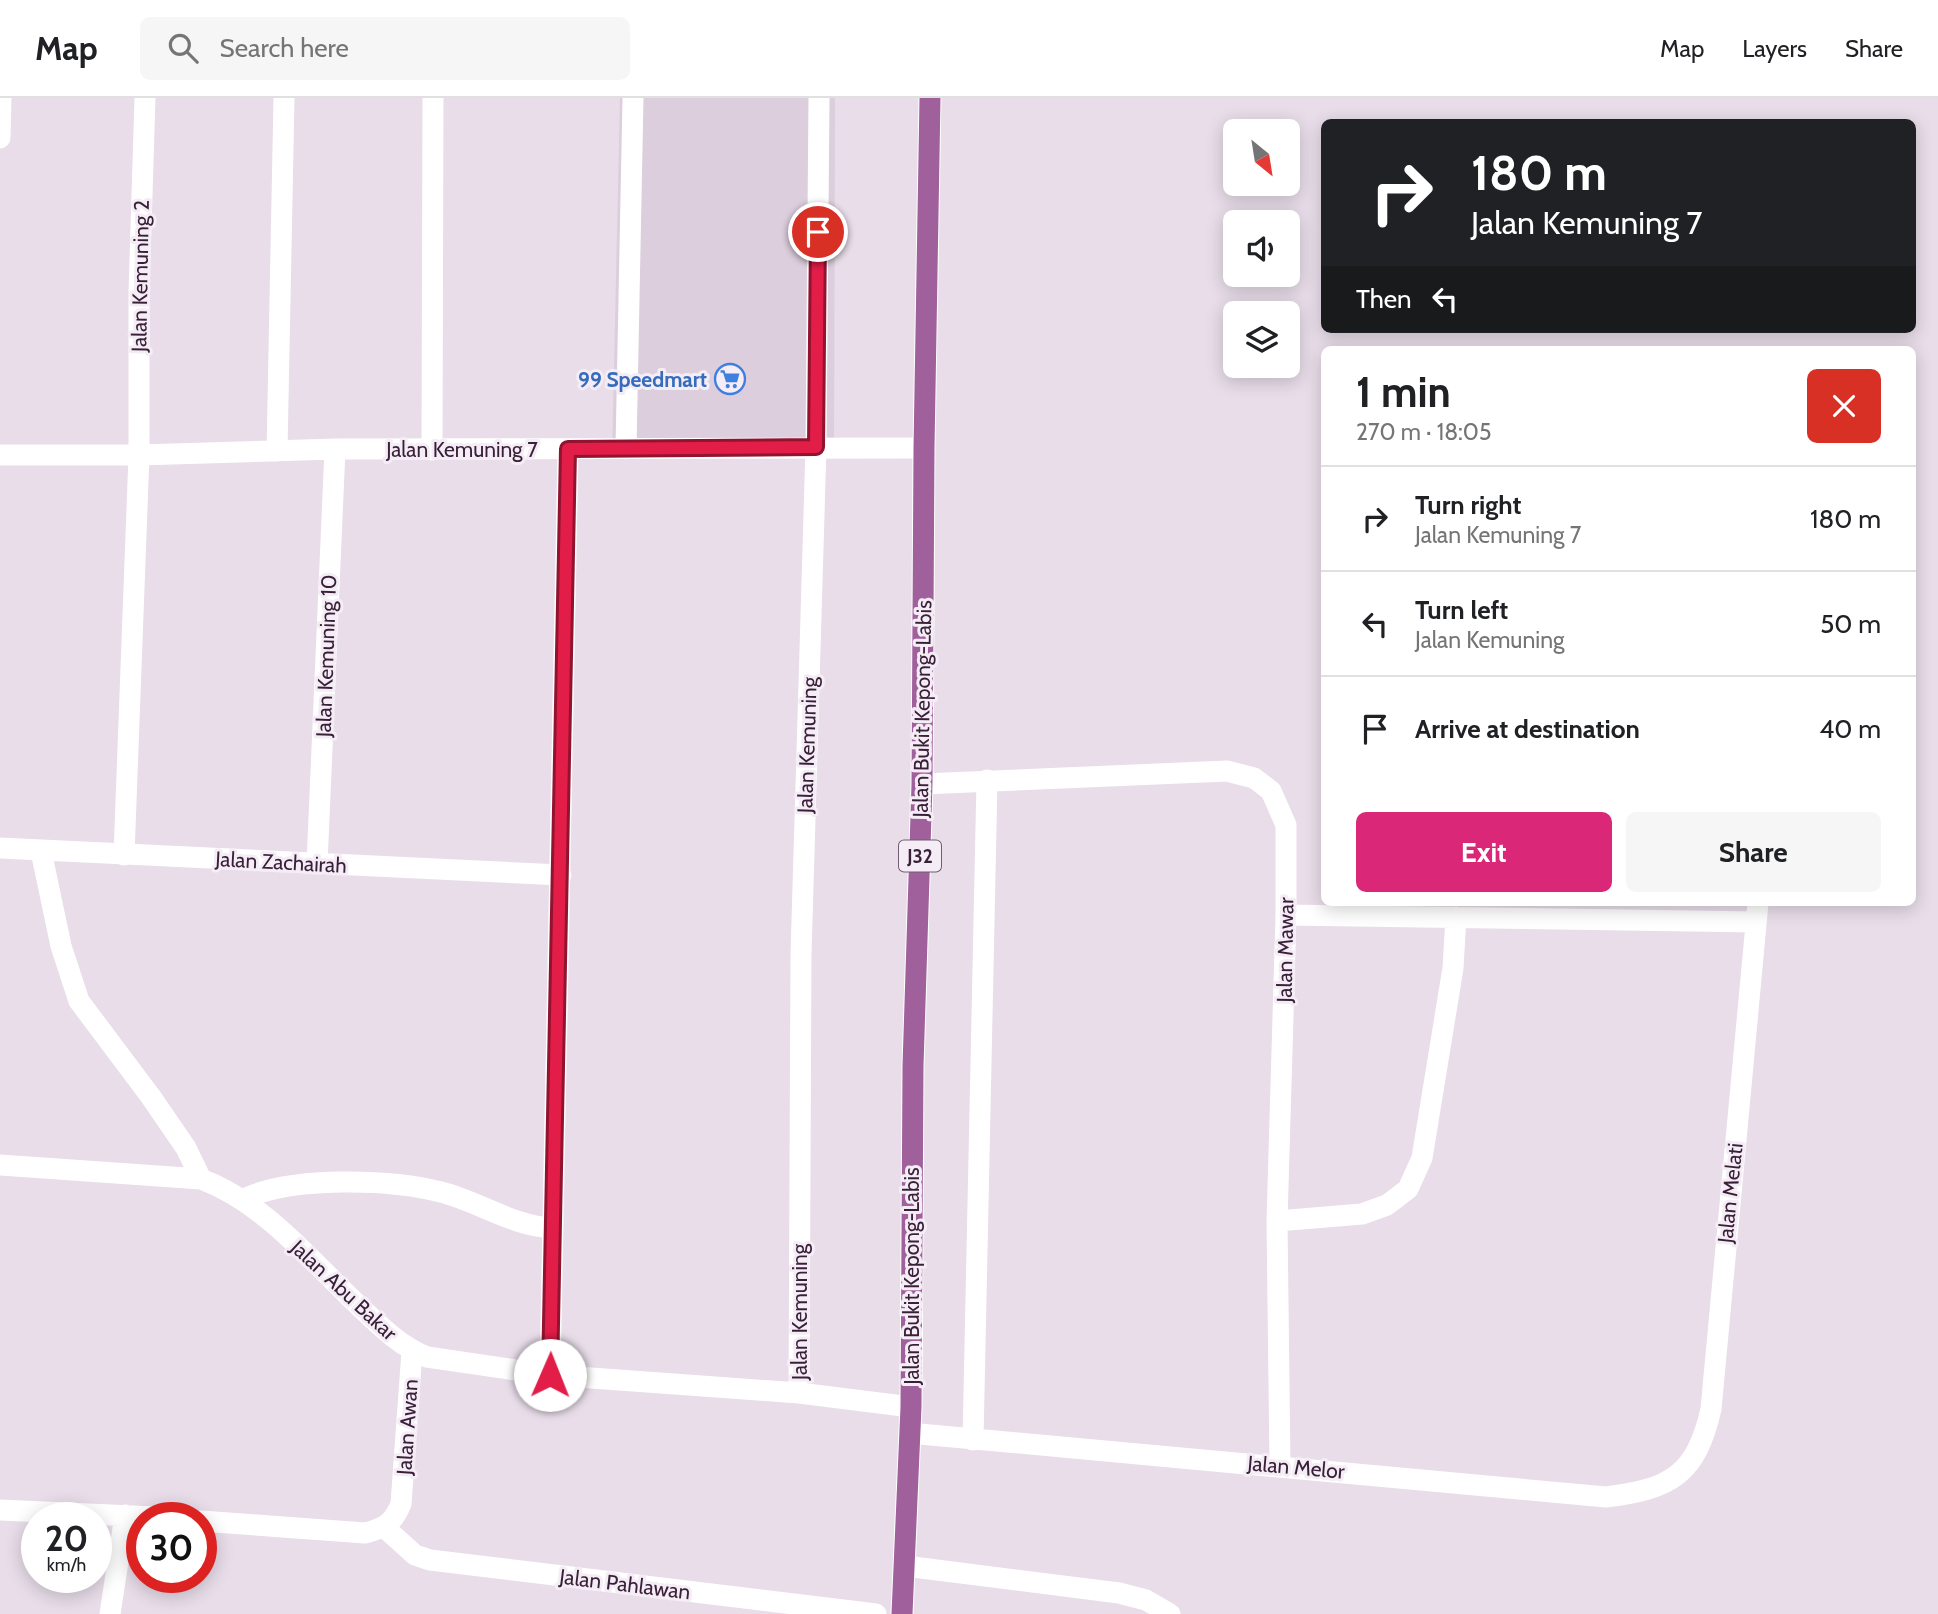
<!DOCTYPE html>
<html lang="en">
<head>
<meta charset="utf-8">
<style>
  :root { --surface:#fff; --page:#f6f6f6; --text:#202124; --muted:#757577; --line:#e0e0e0; --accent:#db2777 }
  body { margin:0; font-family:Cabin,sans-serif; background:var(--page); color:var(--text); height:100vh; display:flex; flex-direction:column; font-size:26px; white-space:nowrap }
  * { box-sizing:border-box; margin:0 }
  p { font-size:23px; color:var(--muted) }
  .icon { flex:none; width:38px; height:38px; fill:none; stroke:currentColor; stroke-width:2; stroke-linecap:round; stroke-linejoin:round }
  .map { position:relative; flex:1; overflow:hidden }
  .details { position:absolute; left:1321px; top:248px; width:595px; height:560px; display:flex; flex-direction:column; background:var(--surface); border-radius:10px; box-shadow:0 4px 18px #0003 }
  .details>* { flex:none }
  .banner { position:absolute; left:1321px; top:21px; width:595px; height:214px; border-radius:10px; box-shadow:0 4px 18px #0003; background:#202124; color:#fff; overflow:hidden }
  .needle { width:46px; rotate:150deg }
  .buttons { position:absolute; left:1223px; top:21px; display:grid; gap:14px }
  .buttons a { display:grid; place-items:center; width:77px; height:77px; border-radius:10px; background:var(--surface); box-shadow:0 4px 18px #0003; font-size:35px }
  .speed { position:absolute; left:21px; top:1404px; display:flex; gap:14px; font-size:35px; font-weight:700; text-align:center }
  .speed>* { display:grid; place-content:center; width:91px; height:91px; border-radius:50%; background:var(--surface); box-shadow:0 4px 18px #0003; line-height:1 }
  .speed small { font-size:18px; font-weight:400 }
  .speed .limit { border:10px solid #d22; background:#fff; color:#111 }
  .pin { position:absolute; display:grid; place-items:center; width:60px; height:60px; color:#fff; margin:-30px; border:4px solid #fff; border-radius:50%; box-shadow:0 2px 7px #0007 }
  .me { position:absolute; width:77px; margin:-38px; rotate:1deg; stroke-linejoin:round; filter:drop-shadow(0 0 5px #0008) }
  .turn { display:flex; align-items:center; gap:24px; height:147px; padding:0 35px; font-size:32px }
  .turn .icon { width:91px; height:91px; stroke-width:2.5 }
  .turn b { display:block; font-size:49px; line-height:60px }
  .then { display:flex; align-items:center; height:66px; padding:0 35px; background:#0003; gap:14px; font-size:26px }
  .round { display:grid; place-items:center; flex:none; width:74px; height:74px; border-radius:10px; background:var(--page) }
  .summary { display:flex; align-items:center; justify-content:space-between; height:119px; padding:0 35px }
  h1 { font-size:42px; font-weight:700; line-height:52px }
  .button { display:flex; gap:14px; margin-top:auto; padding:14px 35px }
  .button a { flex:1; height:80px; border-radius:10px; background:var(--accent); color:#fff; font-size:28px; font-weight:700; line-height:80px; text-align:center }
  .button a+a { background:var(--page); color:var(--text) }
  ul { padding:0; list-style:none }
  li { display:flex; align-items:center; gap:21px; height:105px; padding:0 35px; border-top:2px solid var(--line) }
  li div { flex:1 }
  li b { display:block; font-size:26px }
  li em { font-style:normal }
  header { display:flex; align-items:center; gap:42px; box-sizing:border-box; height:98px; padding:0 35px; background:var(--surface); border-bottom:2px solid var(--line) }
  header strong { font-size:33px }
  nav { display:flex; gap:38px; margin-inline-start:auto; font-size:24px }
  .search { width:490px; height:63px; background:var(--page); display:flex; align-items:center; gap:18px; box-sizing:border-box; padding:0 24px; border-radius:10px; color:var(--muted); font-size:26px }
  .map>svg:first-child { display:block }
  .built { fill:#dccedd }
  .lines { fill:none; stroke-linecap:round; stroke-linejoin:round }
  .major-casing { stroke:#fff; stroke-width:23 }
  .minor { stroke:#fff; stroke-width:21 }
  .major { stroke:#a0609b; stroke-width:21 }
  .route-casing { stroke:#92132f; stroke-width:18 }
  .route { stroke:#e11d48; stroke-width:12 }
  .labels { text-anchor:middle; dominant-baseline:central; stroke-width:6; stroke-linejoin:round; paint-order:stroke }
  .shield { fill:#f5edf6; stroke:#715d70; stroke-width:2 }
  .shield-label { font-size:19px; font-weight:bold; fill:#391f37 }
  .street-label { font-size:21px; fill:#391f37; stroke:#f5edf6 }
  .shop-label { font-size:21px; font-weight:bold; fill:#366cbe; stroke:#f5edf6; text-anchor:end }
</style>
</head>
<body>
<header>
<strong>Map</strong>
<div class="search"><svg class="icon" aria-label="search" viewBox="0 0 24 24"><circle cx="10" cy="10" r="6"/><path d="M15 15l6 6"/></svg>Search here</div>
<nav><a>Map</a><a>Layers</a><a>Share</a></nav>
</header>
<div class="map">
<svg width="1938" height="1516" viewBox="0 0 1938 1516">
  <rect width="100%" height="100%" fill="#e8dde9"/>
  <path class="built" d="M620,0h215l-1,360 -222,1z"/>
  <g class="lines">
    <g class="major-casing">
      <path id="major" d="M902,1516l9,-207 2,-341 9,-282 2,-336 6,-350"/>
    </g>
    <path class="minor" d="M0,40l1,-40
      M626,351l7,-351
      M432,352l1,-352
      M277,353l7,-353
      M0,357h139l196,-6 589,-1
      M922,686l305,-13 27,7 17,13 15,34v90l-9,306 3,245
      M0,750l561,27
      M41,753l20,95 18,55 72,96 35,51 15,31
      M124,757l15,-400v-163l6,-194
      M317,766l18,-415
      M1286,817l470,7
      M0,1067l201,14c64,24 109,81 158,127 21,20 41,40 68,51l123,18 249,18 112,14
      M244,1101c47,-23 146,-20 197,-7 39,10 71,34 112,36
      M1277,1123l85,-7 25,-9 21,-16 14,-31 31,-190 3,-51
      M550,1277l18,-926
      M799,1295l2,-439 15,-507 3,-349
      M909,1335l697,64c65,-8 90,-22 105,-88l47,-506
      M973,1342l14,-660
      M0,1412l155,7
      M201,1423l164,12c20,-5 28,-10 36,-29l11,-153
      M385,1430l30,27 15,5 446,54
      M905,1468l214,27 27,7 24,14
      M110,1516l15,-99"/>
    <use href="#major" class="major"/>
  </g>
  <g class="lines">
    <g class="route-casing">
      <path id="route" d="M550,1277l18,-926 248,-2 2,-215"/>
    </g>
    <use href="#route" class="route"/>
  </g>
  <defs>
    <g id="supermarket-ring" transform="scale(1.575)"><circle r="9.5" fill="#f5edf6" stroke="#3f7fe0" stroke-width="1.5"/><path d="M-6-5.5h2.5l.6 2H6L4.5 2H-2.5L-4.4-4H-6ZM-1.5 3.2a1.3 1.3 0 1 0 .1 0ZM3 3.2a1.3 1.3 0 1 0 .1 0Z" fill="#3f7fe0"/></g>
  </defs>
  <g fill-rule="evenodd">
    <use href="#supermarket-ring" x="730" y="281"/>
  </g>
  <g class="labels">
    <rect class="shield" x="899" y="742.5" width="42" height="31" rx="5"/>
    <g class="shield-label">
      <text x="920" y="758">J32</text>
    </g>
    <g class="street-label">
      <text transform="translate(140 178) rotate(-89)">Jalan Kemuning 2</text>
      <text x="462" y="351">Jalan Kemuning 7</text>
      <text transform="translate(326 558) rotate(-88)">Jalan Kemuning 10</text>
      <text transform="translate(922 611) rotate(-89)">Jalan Bukit Kepong-Labis</text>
      <text transform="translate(807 647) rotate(-88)">Jalan Kemuning</text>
      <text transform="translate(281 764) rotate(3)">Jalan Zachairah</text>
      <text transform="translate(1285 852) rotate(-89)">Jalan Mawar</text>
      <text transform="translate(1730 1095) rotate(-84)">Jalan Melati</text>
      <text transform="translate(911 1178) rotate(-90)">Jalan Bukit Kepong-Labis</text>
      <text transform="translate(344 1192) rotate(43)">Jalan Abu Bakar</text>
      <text transform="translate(799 1214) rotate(-90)">Jalan Kemuning</text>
      <text transform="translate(407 1329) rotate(-86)">Jalan Awan</text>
      <text transform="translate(1296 1369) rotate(5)">Jalan Melor</text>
      <text transform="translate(625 1486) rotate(7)">Jalan Pahlawan</text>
    </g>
    <g class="shop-label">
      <text x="707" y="281">99 Speedmart</text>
    </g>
  </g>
</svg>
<div class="buttons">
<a><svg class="needle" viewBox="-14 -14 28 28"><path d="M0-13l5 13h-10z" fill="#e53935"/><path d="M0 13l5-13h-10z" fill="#757577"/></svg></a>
<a><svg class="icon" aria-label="sound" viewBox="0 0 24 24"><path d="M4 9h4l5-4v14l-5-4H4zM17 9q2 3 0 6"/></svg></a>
<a><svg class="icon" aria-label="layers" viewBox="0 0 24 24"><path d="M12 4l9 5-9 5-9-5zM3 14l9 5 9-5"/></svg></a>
</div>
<div class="speed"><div>20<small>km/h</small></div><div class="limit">30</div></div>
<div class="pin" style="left:818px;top:134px;background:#d93025"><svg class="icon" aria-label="arrive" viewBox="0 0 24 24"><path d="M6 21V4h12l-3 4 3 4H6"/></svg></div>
<svg class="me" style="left:550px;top:1277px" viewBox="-20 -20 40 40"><circle r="19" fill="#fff"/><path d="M0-13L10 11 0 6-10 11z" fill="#e11d48"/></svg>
<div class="banner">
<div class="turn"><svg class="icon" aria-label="right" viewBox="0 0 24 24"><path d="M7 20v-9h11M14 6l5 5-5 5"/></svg><div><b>180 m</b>Jalan Kemuning 7</div></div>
<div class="then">Then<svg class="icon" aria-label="left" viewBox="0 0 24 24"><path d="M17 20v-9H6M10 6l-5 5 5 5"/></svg></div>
</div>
<section class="details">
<div class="summary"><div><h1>1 min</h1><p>270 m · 18:05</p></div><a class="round" style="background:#d93025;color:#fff"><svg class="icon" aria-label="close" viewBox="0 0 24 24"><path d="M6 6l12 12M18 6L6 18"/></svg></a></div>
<ul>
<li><svg class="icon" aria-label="right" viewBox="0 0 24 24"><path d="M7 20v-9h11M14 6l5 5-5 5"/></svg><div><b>Turn right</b><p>Jalan Kemuning 7</p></div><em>180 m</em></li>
<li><svg class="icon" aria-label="left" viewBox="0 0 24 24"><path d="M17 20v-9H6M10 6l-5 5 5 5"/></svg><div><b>Turn left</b><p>Jalan Kemuning</p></div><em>50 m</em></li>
<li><svg class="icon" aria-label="arrive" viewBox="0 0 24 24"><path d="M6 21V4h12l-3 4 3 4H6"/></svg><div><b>Arrive at destination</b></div><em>40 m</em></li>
</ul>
<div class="button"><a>Exit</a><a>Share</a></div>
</section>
</div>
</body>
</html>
